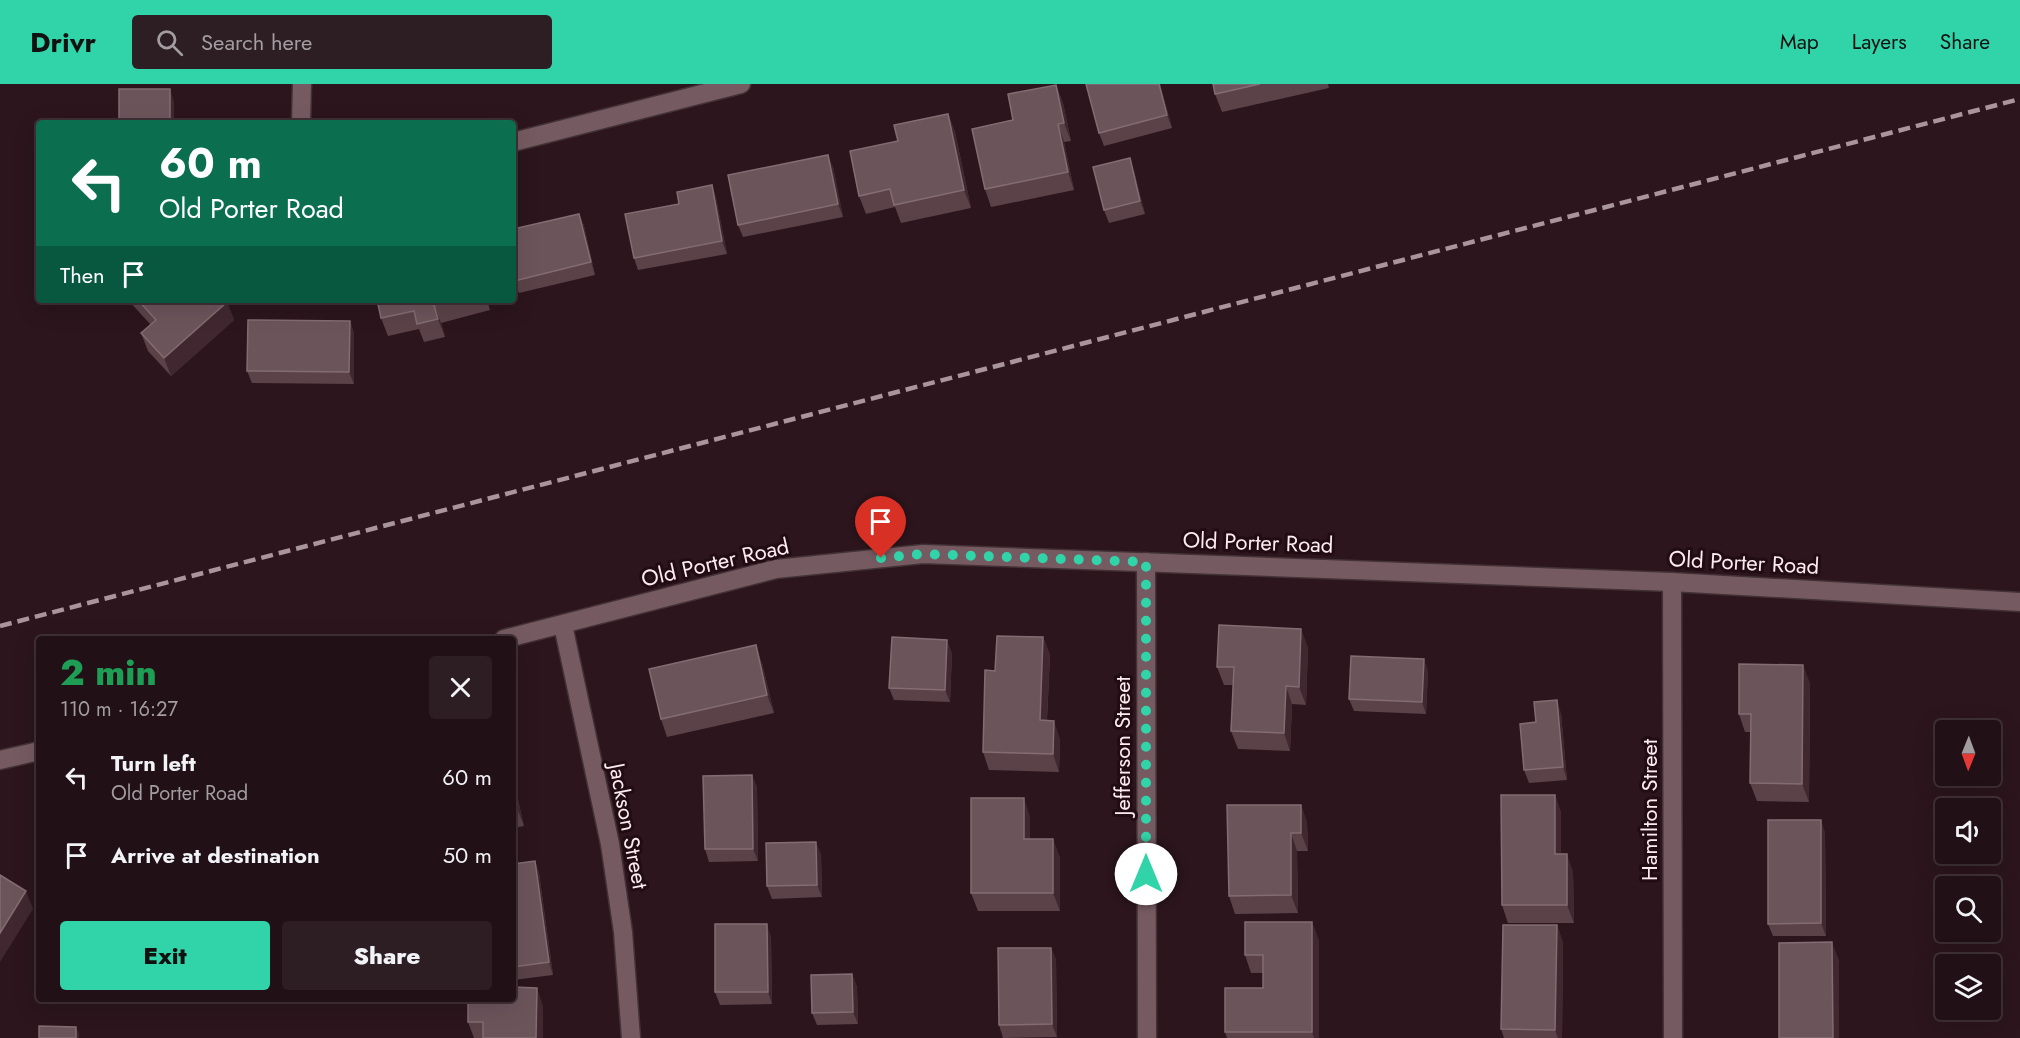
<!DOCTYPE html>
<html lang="en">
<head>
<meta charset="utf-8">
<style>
  :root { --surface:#211016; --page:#2d1e23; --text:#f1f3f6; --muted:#a29da1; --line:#3e3035; --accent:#31d4a9 }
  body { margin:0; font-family:Jost,sans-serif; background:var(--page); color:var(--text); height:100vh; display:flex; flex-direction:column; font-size:22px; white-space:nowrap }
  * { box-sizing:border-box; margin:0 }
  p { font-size:20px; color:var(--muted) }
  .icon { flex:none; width:33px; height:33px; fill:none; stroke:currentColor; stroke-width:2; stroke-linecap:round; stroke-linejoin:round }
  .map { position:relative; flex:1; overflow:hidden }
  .side { position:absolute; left:36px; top:552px; width:480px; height:366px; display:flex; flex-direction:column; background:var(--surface); border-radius:6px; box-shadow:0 6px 24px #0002,0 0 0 2px var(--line) }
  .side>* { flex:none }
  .banner { position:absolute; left:36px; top:36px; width:480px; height:183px; border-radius:6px; box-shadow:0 6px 24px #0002,0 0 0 2px var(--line); background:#0b6e4f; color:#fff; overflow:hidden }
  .needle { width:39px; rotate:181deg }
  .tools { position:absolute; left:1935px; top:636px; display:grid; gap:12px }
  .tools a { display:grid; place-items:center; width:66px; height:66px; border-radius:6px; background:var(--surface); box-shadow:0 6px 24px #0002,0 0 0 2px var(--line); font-size:30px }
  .pin { position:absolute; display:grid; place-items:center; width:51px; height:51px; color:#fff; margin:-62px -26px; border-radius:50% 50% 50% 0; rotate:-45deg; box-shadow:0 0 6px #0007 }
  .pin .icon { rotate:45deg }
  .me { position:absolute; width:66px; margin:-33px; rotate:0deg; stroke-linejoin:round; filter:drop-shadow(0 0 4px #0008) }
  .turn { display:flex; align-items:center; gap:21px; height:126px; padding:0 24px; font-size:27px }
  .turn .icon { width:78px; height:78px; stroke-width:2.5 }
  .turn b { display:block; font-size:42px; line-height:51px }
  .then { display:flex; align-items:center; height:57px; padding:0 24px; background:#0003; gap:12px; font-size:22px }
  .round { display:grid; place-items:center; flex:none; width:63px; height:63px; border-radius:6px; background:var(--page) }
  .headline { display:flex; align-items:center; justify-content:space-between; height:102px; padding:0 24px }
  h1 { font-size:36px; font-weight:800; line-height:45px; color:#1e9e55 }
  .action { display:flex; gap:12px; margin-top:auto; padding:12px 24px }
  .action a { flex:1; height:69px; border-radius:6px; background:var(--accent); color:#111; font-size:24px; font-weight:800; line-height:69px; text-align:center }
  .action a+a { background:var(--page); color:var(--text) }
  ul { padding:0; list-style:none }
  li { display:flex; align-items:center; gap:18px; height:78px; padding:0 24px }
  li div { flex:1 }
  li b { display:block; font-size:22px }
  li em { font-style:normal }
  header { display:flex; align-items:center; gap:36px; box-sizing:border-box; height:84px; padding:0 30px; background:var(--accent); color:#111 }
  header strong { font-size:28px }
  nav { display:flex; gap:33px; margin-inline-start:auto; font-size:21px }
  .search { width:420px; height:54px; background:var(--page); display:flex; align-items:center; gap:15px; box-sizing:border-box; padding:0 21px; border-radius:6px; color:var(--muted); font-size:22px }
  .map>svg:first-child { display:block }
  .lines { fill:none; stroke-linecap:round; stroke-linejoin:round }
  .minor-casing { stroke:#423135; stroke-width:21 }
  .tertiary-casing { stroke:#423135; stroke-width:21 }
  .minor { stroke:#765a62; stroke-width:18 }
  .tertiary { stroke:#765a62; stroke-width:18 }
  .rail { stroke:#a9959b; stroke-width:4.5; stroke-dasharray:12 6; stroke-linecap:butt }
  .wall { fill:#5b4249 }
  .shaded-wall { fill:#412830 }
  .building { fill:#6c545b; stroke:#836c72; stroke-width:1.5 }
  .route { stroke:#31d4a9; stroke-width:10; stroke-dasharray:0 18 }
  .labels { text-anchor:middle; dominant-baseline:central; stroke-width:6; stroke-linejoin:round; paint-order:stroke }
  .street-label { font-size:22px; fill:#fcebef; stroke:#220c14 }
</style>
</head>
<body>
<header>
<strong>Drivr</strong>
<div class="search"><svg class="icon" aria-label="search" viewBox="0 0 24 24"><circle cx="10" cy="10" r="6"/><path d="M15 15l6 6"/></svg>Search here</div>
<nav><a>Map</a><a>Layers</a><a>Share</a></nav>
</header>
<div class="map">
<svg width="2020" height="954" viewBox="0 0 2020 954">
  <rect width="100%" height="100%" fill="#2c151d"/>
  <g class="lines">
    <g class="minor-casing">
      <path id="minor" d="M301,39l1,-39
        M513,58l228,-58
        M1146,478l1,476
        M1672,498l1,456
        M563,541l47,219 13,88 8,106"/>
    </g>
    <g class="tertiary-casing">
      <path id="tertiary" d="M504,555l272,-70 147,-15 749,28 348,20
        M0,676l39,-9"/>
    </g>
    <use href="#minor" class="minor"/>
    <use href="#tertiary" class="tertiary"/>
    <path class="rail" d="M0,542l2020,-527"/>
  </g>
  <path class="wall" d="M1086,0h74l12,44 -68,18 -5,-13z
    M1213,0h115l1,4 -107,24 -7,-18z
    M1056,1l7,18 8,38 -7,1 10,48 -83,17 -6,-18 28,-69z
    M948,30l7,18 16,76 -70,15 -6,-16 -29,7 -7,-18 39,-55z
    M833,83l10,50 -100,20 -5,-12z
    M1134,87l11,43 -36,9 -5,-13z
    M712,101l4,13 11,56 -89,16 -4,-12 45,-54z
    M579,130l5,12 11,49 -76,18 -5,-12z
    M128,216h98l8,20 -63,56 -23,-25 -7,-18 10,-8z
    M377,216h110l3,10 -49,13 4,14 -21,5 -5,-13 -31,7 -7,-18z
    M350,237l4,13v50l-102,-1 -5,-12z
    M1043,553l7,18 -3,66 13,18 -1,33 -70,-2 -6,-18 12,-81z
    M1308,563l-2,58 -14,-1 -2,47 -52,-2 -7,-18 2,-46h-9l-7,-18z
    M952,569l-2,49 -56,-2 -5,-12z
    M762,579l12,50 -107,24 -6,-18z
    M1428,587l-2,43 -72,-3 -5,-12z
    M1810,599l-1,119 -52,-1 -7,-18 1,-51h-6l-6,-18z
    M1561,629l6,67 -38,3 -5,-13 12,-48z
    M752,691l5,13 1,73 -49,1 -4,-13z
    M513,694l11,48 -11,2z
    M1555,711l6,18v41l12,18 1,51h-66l-6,-18z
    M1301,721l6,18 1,28h-11l1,62 -63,1 -6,-18z
    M1030,732v23l30,18v54h-82l-7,-18z
    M1825,748l1,104h-53l-5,-12z
    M821,770l1,43 -50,2 -5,-13z
    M535,777l4,12 14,102 -40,5v-116z
    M1557,841l6,18 -1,95h-58l-3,-9z
    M771,853l1,67 -52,1 -5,-13z
    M1319,856v98h-92l-2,-6 38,-44v-15h-12l-6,-18z
    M1051,864l5,12 1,77 -54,1 -4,-13z
    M852,890l5,13 1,37 -41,1 -5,-12z
    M543,922v32h-69l-6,-16z"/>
  <path class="shaded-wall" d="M1159,0h1l12,44 -5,-13z
    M1056,1l7,18 8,38 -7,-18z
    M170,5l4,13v21h-4z
    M948,30l7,18 16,76 -7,-18z
    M1058,40l6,18 10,48 -6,-18z
    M828,71l5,12 10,50 -5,-13z
    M1130,74l4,13 11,43 -5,-13z
    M712,101l4,13 11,56 -5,-13z
    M579,130l5,12 11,49 -4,-13z
    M227,218l7,18 -63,56 -7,-18z
    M434,221l7,18 4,14 -7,-18z
    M350,237l4,13v50l-5,-12z
    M1301,545l7,18 -2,58 -7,-18z
    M1043,553l7,18 -4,83 -6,-18z
    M947,556l5,13 -2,49 -5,-12z
    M756,561l6,18 12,50 -7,-18z
    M1424,575l4,12 -2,43 -4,-12z
    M1803,581l7,18 -1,119 -7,-18z
    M1286,602l6,18 -2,47 -6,-18z
    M1557,616l4,13 6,67 -4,-13z
    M1054,637l6,18 -1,33 -6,-18z
    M752,691l5,13 1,73 -5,-12z
    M513,694l11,48 -7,-18 -4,-19z
    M1555,711l6,18v59l-6,-18z
    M1024,714l6,18v41l-6,-18z
    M1301,721l6,18 1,28 -7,-18z
    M1821,736l4,12 1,104 -5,-13z
    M1291,749l6,18 1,62 -7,-18z
    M1053,755l7,18v54l-7,-18z
    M816,758l5,12 1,43 -5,-12z
    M1567,770l6,18 1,51 -7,-18z
    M535,777l4,12 14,102 -4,-13z
    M26,807l7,18 -33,53v-29z
    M1312,838l7,18v98h-5l-2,-6z
    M767,840l4,13 1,67 -4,-12z
    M1557,841l6,18 -1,95h-4l-3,-8z
    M1832,858l7,18v78h-6z
    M1051,864l5,12 1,77 -5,-13z
    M852,890l5,13 1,37 -5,-12z
    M537,904l6,18v32h-7z
    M76,943l3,7v4h-3z"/>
  <path class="building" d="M1086,0h73l8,31 -68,18z
    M1213,0h47l-45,10z
    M1056,1l8,38 -6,1 10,48 -83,17 -13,-60 41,-9 -5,-26z
    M119,5h51v34h-51z
    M948,30l16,76 -70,15 -4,-16 -31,7 -9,-45 48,-10 -4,-16z
    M828,71l10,49 -100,21 -10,-50z
    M1130,74l10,43 -36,9 -11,-43z
    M712,101l10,56 -88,17 -9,-44 54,-10 -2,-12z
    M579,130l12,48 -77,19 -1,-5v-47z
    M138,216h88l1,2 -63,56 -23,-25 15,-13z
    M377,216h75l-18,5 4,14 -21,5 -3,-13 -33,7z
    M248,236l102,1 -1,51 -102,-1z
    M1219,541l82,4 -2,58 -13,-1 -2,47 -53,-2 3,-64h-17z
    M997,552l46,1 -3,83 14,1 -1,33 -70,-2 2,-82 10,1z
    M892,553l55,3 -2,50 -56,-2z
    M756,561l11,50 -106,24 -12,-50z
    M1351,572l73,3 -2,43 -73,-3z
    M1739,580l64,1 -1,119 -52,-1 1,-69h-12z
    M1557,616l6,67 -39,3 -4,-46 16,-2 -2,-20z
    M752,691l1,74h-48l-2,-73z
    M513,705l4,19 -4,1z
    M1501,711h54v59h12v51h-65z
    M971,714h53v41h29v54h-82z
    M1227,721h74v28h-10v62l-62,1z
    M1768,736h53v103l-53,1z
    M816,758l1,43 -50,1 -1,-43z
    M535,777l14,101 -36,5v-103z
    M0,791l26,16 -26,42z
    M1245,838h67v110h-87v-44h38v-33h-18z
    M715,840h52l1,68h-53z
    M1503,841h54l-2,105 -54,-1z
    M1832,858l1,96h-54v-95z
    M998,864h53l1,76 -53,1z
    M852,890l1,38 -41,1 -1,-38z
    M513,903l24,1 -1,50h-53v-16h-15v-23h45z
    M39,942l37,1v11h-37z"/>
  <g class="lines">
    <path class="route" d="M881,474l42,-4 223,8v312"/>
  </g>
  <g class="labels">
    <g class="street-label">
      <text transform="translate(1258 458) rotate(2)">Old Porter Road</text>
      <text transform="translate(715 478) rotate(-13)">Old Porter Road</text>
      <text transform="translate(1744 478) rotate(3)">Old Porter Road</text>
      <text transform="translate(1122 662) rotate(-90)">Jefferson Street</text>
      <text transform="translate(1649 726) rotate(-90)">Hamilton Street</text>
      <text transform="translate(629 742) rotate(79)">Jackson Street</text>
    </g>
  </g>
</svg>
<div class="tools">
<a><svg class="needle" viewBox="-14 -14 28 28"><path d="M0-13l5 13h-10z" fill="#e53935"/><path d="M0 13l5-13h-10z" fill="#a29da1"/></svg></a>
<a><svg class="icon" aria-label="sound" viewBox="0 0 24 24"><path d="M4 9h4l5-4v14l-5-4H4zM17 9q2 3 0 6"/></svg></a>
<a><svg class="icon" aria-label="search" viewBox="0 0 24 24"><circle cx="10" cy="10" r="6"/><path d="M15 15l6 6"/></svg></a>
<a><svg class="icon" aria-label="layers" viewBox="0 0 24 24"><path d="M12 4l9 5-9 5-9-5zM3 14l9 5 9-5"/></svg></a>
</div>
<div class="pin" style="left:881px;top:474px;background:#d93025"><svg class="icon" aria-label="arrive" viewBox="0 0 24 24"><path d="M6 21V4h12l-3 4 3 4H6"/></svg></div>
<svg class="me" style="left:1146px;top:790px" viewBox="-20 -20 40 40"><circle r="19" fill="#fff"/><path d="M0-13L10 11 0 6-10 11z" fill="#31d4a9"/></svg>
<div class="banner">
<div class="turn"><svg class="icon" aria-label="left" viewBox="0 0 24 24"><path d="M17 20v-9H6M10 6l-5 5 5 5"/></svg><div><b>60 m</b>Old Porter Road</div></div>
<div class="then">Then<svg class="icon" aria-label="arrive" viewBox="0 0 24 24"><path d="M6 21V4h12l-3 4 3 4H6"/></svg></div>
</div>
<section class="side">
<div class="headline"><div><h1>2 min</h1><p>110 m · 16:27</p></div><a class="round"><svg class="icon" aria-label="close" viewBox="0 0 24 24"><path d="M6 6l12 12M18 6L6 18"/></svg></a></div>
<ul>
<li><svg class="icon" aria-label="left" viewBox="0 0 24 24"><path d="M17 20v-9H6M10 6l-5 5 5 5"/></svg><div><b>Turn left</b><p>Old Porter Road</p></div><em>60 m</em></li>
<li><svg class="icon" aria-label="arrive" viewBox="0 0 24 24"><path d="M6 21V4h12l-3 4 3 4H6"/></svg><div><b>Arrive at destination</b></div><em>50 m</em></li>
</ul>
<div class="action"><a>Exit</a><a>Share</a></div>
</section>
</div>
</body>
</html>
